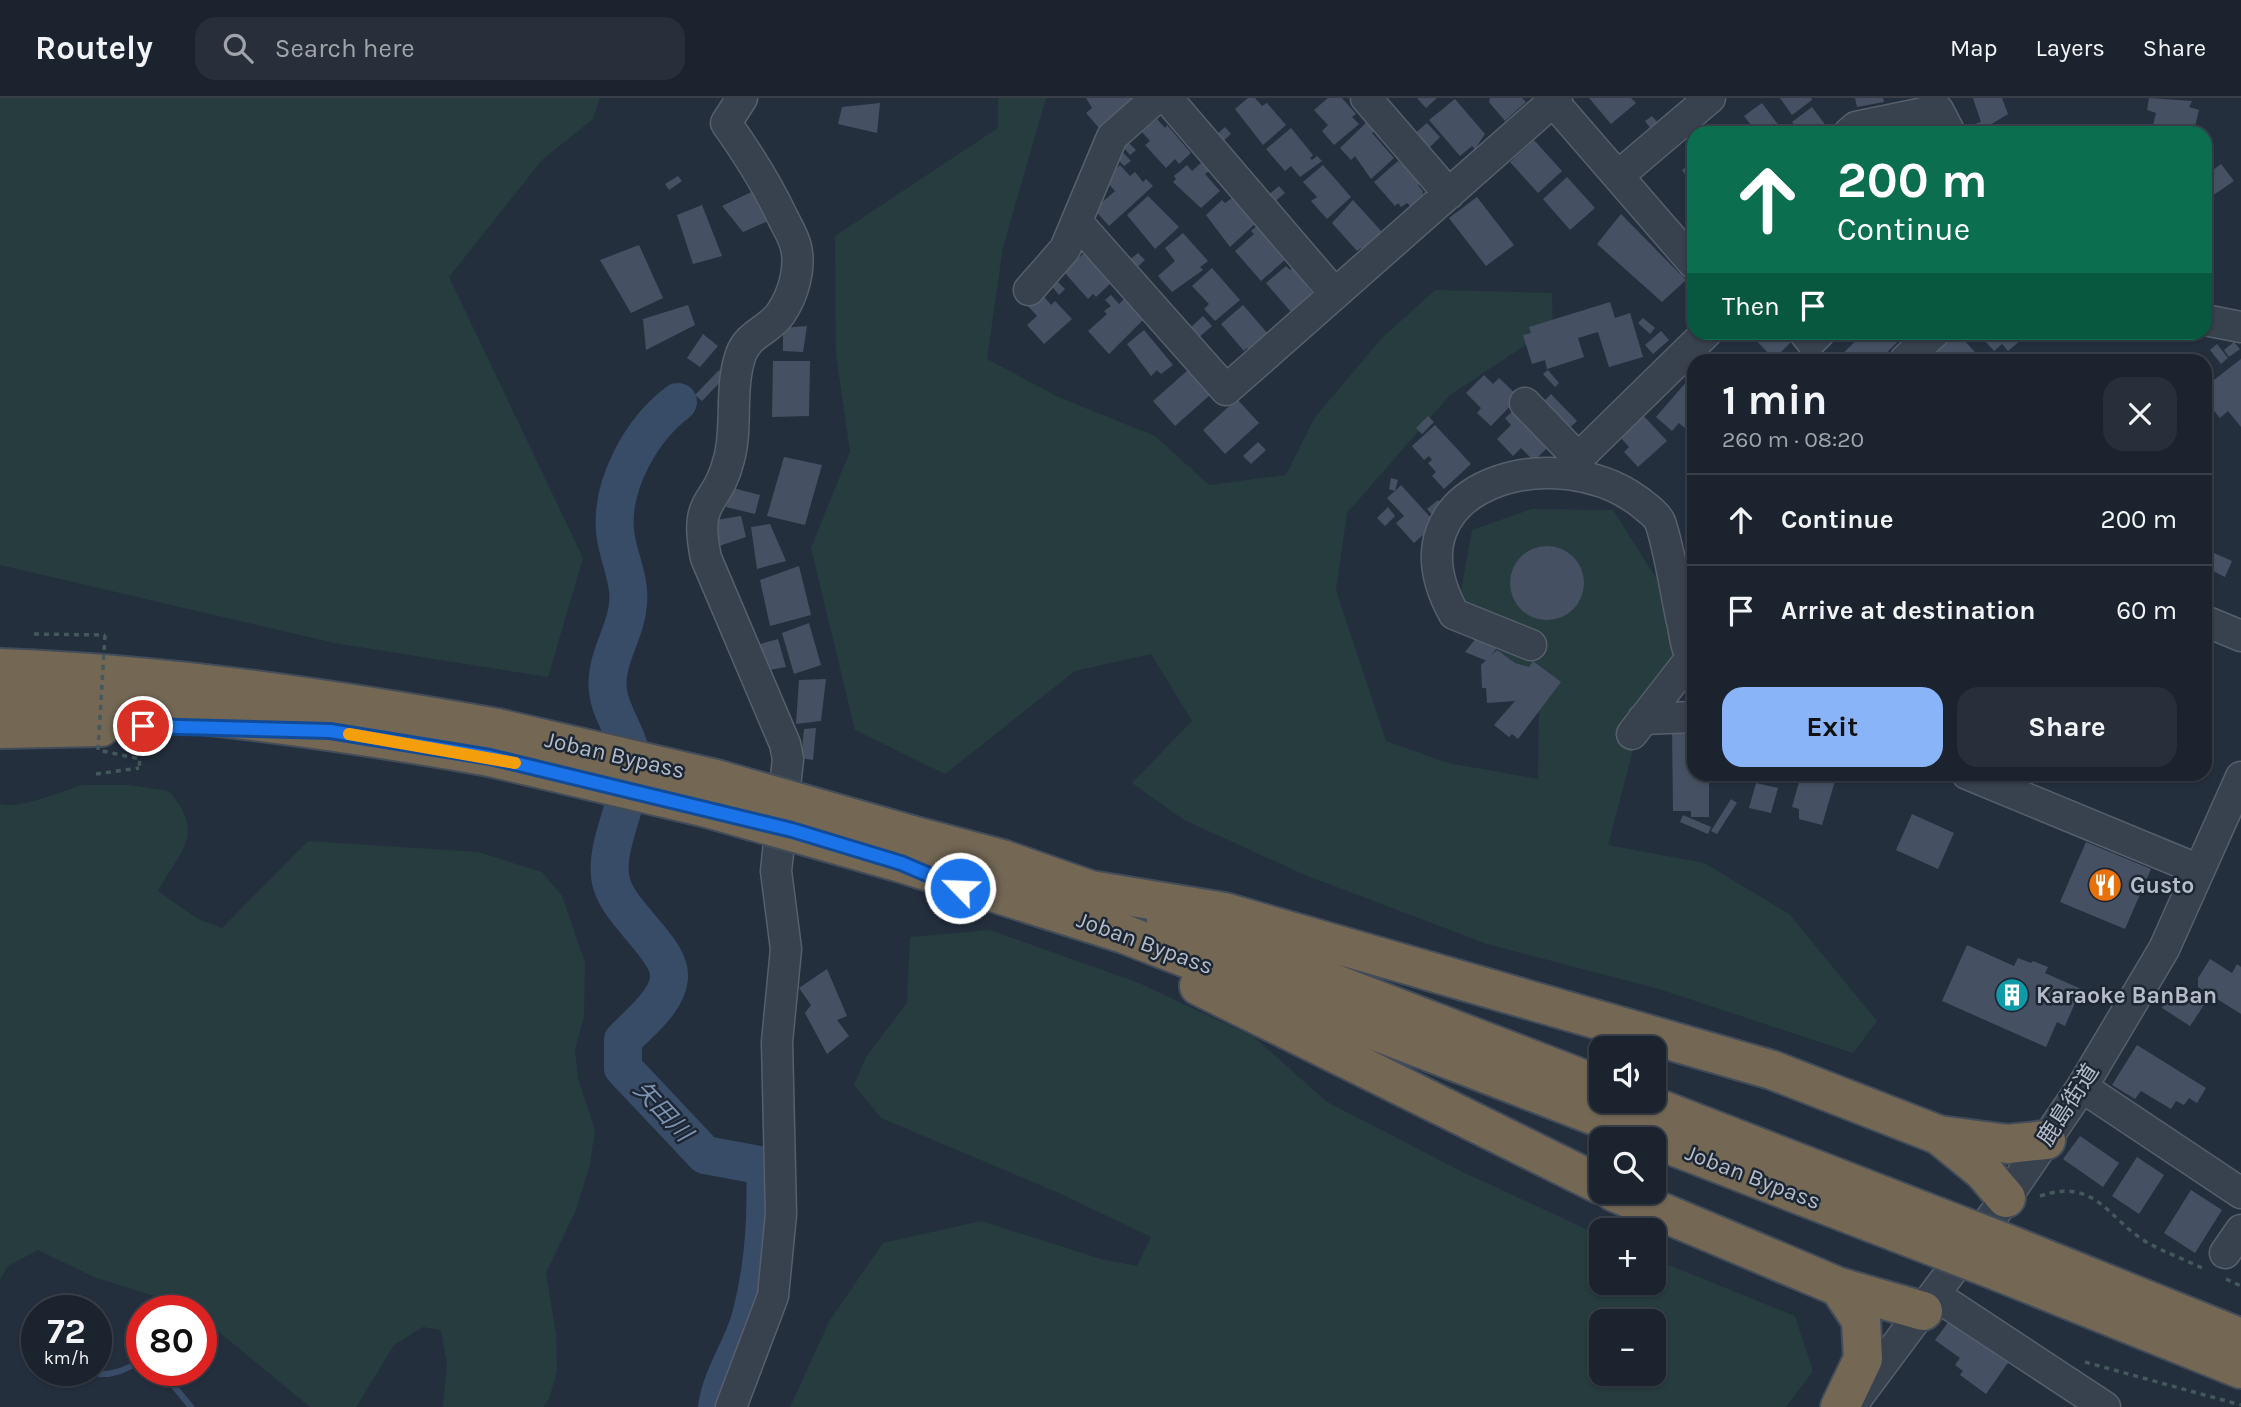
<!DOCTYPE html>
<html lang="en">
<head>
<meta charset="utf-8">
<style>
  :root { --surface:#1b232e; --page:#282f3a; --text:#f1f3f6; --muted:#a0a4aa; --line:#39404a; --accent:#8ab4f8 }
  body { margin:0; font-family:Karla,"Noto Sans JP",sans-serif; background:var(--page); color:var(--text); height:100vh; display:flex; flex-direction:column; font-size:26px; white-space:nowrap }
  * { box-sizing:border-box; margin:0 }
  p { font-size:23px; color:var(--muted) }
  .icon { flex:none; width:38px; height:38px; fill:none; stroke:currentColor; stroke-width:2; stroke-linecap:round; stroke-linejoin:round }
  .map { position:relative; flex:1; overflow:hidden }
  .details { position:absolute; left:1687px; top:256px; width:525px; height:427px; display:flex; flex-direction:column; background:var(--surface); border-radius:21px; box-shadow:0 2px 5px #0004,0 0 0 2px var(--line) }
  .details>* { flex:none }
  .hud { position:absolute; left:1687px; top:28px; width:525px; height:214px; border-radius:21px; box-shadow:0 2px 5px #0004,0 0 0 2px var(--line); background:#0b6e4f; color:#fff; overflow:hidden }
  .fabs { position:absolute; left:1589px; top:938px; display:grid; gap:14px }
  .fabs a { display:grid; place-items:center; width:77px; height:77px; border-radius:14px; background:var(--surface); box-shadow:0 2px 5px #0004,0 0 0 2px var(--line); font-size:35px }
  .speed { position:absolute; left:21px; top:1197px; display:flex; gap:14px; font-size:35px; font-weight:700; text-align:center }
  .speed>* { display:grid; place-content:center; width:91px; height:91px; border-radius:50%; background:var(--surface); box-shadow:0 2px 5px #0004,0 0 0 2px var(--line); line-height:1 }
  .speed small { font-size:18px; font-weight:400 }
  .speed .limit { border:10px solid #d22; background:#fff; color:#111 }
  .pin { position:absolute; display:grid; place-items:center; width:60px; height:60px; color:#fff; margin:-30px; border:4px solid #fff; border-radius:50%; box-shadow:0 2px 7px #0007 }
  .me { position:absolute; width:77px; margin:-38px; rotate:294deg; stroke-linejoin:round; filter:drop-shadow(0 0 5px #0008) }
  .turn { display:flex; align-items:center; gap:24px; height:147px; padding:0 35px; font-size:32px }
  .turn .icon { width:91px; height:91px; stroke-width:2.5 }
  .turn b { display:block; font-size:49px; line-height:60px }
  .then { display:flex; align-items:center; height:66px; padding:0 35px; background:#0003; gap:14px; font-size:26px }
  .round { display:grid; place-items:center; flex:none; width:74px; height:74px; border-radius:21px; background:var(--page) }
  .overview { display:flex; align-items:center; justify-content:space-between; height:119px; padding:0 35px }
  h1 { font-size:42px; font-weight:700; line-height:52px }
  .action { display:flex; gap:14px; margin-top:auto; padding:14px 35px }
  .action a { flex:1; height:80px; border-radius:21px; background:var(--accent); color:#111; font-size:28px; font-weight:700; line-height:80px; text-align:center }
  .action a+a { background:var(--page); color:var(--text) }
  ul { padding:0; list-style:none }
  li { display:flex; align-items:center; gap:21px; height:91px; padding:0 35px; border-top:2px solid var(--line) }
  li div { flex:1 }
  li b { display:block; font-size:26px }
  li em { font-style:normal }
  header { display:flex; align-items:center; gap:42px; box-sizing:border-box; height:98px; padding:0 35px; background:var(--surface); border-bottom:2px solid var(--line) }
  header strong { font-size:33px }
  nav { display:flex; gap:38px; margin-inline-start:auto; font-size:24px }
  .search { width:490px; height:63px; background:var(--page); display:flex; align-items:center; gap:18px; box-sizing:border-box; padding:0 24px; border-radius:21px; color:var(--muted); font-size:26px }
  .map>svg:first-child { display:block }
  .green { fill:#263c3f; fill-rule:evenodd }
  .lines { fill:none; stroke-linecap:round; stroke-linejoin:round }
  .stream { stroke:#394c67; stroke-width:6 }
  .river { stroke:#394c67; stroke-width:38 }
  .building { fill:#455162 }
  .minor-casing { stroke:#565f6c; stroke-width:33 }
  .highway-casing { stroke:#434c59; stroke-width:42 }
  .path { stroke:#44595c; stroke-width:3.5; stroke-dasharray:5 5; stroke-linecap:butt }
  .minor { stroke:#38414e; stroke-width:30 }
  .highway { stroke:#746855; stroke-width:38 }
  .highway-bridge-casing { stroke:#434c59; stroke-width:42; stroke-linecap:butt }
  .path-bridge { stroke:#44595c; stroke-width:3.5; stroke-dasharray:5 5; stroke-linecap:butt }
  .highway-bridge { stroke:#746855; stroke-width:38 }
  .route-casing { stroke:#114b97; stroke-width:18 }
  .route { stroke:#1a73e8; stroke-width:12 }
  .slow { stroke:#f59e0b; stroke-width:12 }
  .labels { text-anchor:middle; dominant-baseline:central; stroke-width:5; stroke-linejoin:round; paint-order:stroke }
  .street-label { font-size:23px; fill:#b4bcc9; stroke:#1d2633 }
  .poi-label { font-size:23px; font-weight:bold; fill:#b4bcc9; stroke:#1d2633; text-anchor:start }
  .water-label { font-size:24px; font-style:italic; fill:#7c92b1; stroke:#1d2633 }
</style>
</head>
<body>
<header>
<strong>Routely</strong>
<div class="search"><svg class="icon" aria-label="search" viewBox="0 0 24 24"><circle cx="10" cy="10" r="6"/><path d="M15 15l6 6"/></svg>Search here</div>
<nav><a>Map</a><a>Layers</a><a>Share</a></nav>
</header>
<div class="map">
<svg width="2241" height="1309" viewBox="0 0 2241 1309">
  <rect width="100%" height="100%" fill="#242f3e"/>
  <path class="green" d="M0,0h600l-7,21 -51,41 -93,117 134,281 -35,119 -214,-34 -334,-78z
    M998,0h48l-43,149 -16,112 71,38 97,39 54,49 77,-10 29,-58 67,-79 53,-48 117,3 1,34 -103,68 -103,118 -11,77 50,151 62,22 90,16 1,-85 -81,-86 14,-78 60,-21 81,1 57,90 10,90 -40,34 -32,121 96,18 85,51 88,107 -24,32 -194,-64 -172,-45 -182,-69 -121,-55 -52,-37 60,-62 -41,-67 -76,17 -130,103 -90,-44 -44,-182 39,-97 -14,-96 -1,-119 163,-108z
    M82,687h47l40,6c37,44 12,58 -11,100l40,28 24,9 86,-87 170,11 64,20 20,24 23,67 -1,54 -9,32 3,30 17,51 -5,35 -15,47 -29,61 10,61 1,38 -8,27 -6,8h-100l4,-43 -6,-34 -18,-3 -29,18 -38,62h-46l-109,-90v-6l-107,-34 -56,-27 -30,16 -8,14v-476c16,6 64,-13 82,-19z
    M990,832l149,53 115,54 73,65 136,70 138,64v47h53v-24l141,57 18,55 -27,36h-996l40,-87 53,-77 98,-22 120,38 36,7 14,-29 -90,-43 -180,-76 -27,-33 12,-28 41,-54 3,-66zM1601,1223h53v53h-53z"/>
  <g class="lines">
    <path class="stream" d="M50,1204l11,9
      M96,1261l3,15c17,1 28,-6 43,-13
      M152,1272l21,15 18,22"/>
    <path class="river" d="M678,304c-37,28 -67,82 -63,129 2,24 16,49 13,73 -2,30 -24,55 -20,87 3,26 24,47 24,75 -1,36 -31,85 -20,119 10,32 60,65 57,93 -2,24 -30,45 -46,62v28l82,87 60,11c2,50 -1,101 -14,150 -8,31 -29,58 -34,91"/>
  </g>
  <path class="building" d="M1086,0h47l-34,30 -13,-15 6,-5z
    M1248,0h7l7,8 5,-3 19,22 -23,20 -28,-36z
    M1328,0h14l14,16 -4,3 7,7 -25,21 -12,-14 6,-6 -14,-15z
    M1417,0h20l-11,10z
    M1490,0h32l4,4 -21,19 -16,-19z
    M1589,0h42l5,5 -25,21z
    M1780,0h31l1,2 -20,15z
    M1855,0h28l1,4 -27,5z
    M1973,0h29l6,16 -18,11 2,5 -13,3 -4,-9 6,-2z
    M2149,0l43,3 -3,6 10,3 -5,20 -9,-3 -2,6h-32l5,-20 -9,-3z
    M1455,1l30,35 -10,15 -3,-3 -12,10 -31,-36z
    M880,5l-3,30 -39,-9 4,-17z
    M1762,5l20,27 -4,3h-21l-13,-17z
    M1812,9l17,23 -4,3h-25l-8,-11z
    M1652,18l9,10 -8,6 -8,-11z
    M1157,21l8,9 2,-3 24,28 -12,11 -4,-5 -9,9 -21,-23 5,-4 -8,-9z
    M1369,22l8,9 -5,4 22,25 -23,21 -16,-23 -4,4 -11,-12z
    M1427,25l13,14 -12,12 -14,-15z
    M1934,25l1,7 -7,1 2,2h-20l9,-8z
    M1225,29l6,7 -11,10 -6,-7z
    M1291,30l22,27 -3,3 2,2 5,-4 5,5 -22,16 -9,-11 -6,5 -19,-22z
    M1125,41l11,11 -6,5 -10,-12z
    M1534,42l28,31 -24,22 -28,-31z
    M1119,50l12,13 -7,5 -11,-12z
    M1398,63l24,21 -4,3 5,6 -1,7 -11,9 -4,-4 -6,4 -3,-4 -3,3 -21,-24z
    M1694,63v26l-12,-17z
    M1201,65l8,8 -4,3 15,17 -19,17 -28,-26 3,-3 -2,-3 13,-11 5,6z
    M2221,66l13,17 -25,17 -4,-5v-17z
    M1120,67l10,11 5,-4 8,10 3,-3 7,7 -44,40 -15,-17 21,-18 -11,-12z
    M1323,67l28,32 -24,22 -16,-18 6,-4 -14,-15z
    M678,78l4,5 -13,9 -4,-6z
    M1567,79l28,31 -25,22 -27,-31z
    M1279,88l6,7 -12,10 -6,-7z
    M760,90l15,30 -32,14 -21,-26z
    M1148,98l31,31 -24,22 -28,-34z
    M1477,99l37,48 -28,21 -37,-48z
    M1232,100l18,13 -4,3 9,10 -25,23 -24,-32 16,-15 3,3z
    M1353,102l30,33 -19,17 -3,-2 -4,3 -25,-28z
    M702,107l20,51 -29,8 -16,-49z
    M1621,116l65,66 -24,22 -65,-58z
    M1261,124l25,37 -25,22 -26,-30 19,-17 -3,-3z
    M1183,135l25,28 -8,6 3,3 -31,22 -14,-16 17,-15 -10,-13z
    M639,147l24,53 -32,15 -31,-53z
    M1138,155l7,7 -11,10 -7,-8z
    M1083,156l29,28 -16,15 -3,-3 -5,5 -24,-27z
    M1286,168l4,4 3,-2 21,28 -18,16h-5l-25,-29z
    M1212,170l28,32 -25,21 -11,-12 5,-5 -17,-18z
    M1054,180l11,11 -6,6 -10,-12z
    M1042,196l9,11 4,-4 17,18 -28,25 -17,-19 10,-9 -9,-10z
    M1111,197l8,9 6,-6 19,21 -35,35 -21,-23 19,-17 -3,-3 7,-5 -6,-6z
    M1610,204l5,16 15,-5 13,44 -34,10 -11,-35 -20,6 6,19 -37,12 -2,-9 -13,4 -9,-29 8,-2 -2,-6z
    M688,207l7,20 -49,25 -3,-31z
    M1243,207l26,30 -18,18 -4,-5 -3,3 -23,-27z
    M1203,218l9,10 -14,12 -9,-9z
    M1643,220l12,10 -5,6 -12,-11z
    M807,228l-4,26 -20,-1v-23z
    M1144,232l29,35 -12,9 -4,-4 -6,6 -24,-32z
    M1661,233l8,9 -16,14 -8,-9z
    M1748,234h37l8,8 -19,19z
    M1865,234h43l-29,28h-38l-3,-2z
    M1977,234h37l7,8 -13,11 -6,-7 -8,7z
    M703,236l15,12 -18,21 -13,-9z
    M1953,236l6,8 4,-3 19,21h-40l-8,-8z
    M2234,244l6,7 -11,8 -5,-7z
    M2217,246l11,14 -7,6 -11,-14z
    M2241,261v68l-13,-16 -8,7 -15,-18v-13z
    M773,263h37l-1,55 -37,1z
    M719,272l8,5 -25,26 -7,-6z
    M1188,272l22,25 -35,31 -22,-25z
    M1548,272l11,13 -4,4 -12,-13z
    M1484,277l9,9 6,-6 20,19 -28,29 -14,-13 4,-5 -15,-15z
    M1688,282l6,5v36l-8,8 -7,-6 -7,8 -16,-14z
    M1551,296l26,27 -13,12 -26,-26z
    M1237,301l22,24 -34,31 -22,-24z
    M1515,311l5,5 -3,3 8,9 3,-3 21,23 -15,15 -13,-13 -8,8 -16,-17 14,-14 -6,-7z
    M1640,314l27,29 -29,26 -14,-15 5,-5 -12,-13z
    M1428,318l6,6 -12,12 -6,-6z
    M1435,327l36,39 -27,25 -12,-13 4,-4 -8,-9 4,-3 -3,-4 -5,4 -12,-14z
    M1258,344l8,8 -15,14 -8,-8z
    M784,359l38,8 -17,60 -38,-9z
    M1391,380l7,2 -3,11 6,-6 30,33 -4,4 5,5 -18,16 -18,-20 8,-7 -17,-18 8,-7 -6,-2z
    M733,390l27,7 -5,19 -29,-7z
    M1438,402l8,8 -11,10 -8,-9z
    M1388,409l7,9 -10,10 -8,-8z
    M741,418l5,21 -30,10 -6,-26z
    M770,426l16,37 -29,8 -6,-42z
    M1510 485a37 37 0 1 1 74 0a37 37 0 1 1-74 0Z
    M2205,451l27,12 -7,16 -12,-6 -8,17z
    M799,468l12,49 -41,11 -10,-46z
    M809,525l12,42 -27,9 -12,-41z
    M1477,539l22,8 -12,16 -22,-9z
    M778,541l8,28 -17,3 -9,-26z
    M1497,552l18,13 14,4 4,-6 28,21 -43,57 -6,-5 -3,3 -15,-12 21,-24 -28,2 -1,-15h-4l-1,-23z
    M826,581l-5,42 -25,3 3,-44z
    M1672,628h22v48h15v43h-18v-6h-18z
    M816,630l-3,32 -12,-2 3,-29z
    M1790,676h47l-15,51 -23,-6v-10l-7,-2 7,-25 -11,-3z
    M1756,685l22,5 -7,25 -22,-5z
    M1731,701l6,4 -20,31 -6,-3z
    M1912,716l42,19 -16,36 -42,-19z
    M1683,717l28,12 -3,7 -28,-12z
    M2086,744l65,27 -26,60 -65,-27z
    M1967,847l47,21 4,-8 13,5 2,-2 15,6 -3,6 36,16 -16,37 -8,-4 -11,25 -104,-46z
    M2210,861l22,14 5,-9 4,3v47l-43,-27v-9z
    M827,871l20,47 -10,4 12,16 -22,18 -22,-41 6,-8 -12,-17z
    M2176,889l28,18 -14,21 -28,-18z
    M2137,947l69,43 -9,15 -8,-5 -5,7 -8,-4 -5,8 -30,-18 -6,8 -23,-14z
    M2080,1038l39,27 -16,24 -40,-28z
    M2137,1059l27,18 -25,39 -27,-18z
    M2191,1092l31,20 -27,43 -31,-20z
    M1950,1222l60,40 -24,34 -26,-19 3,-4 -8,-6 5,-7 -25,-18z"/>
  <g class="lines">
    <g class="minor-casing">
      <path id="minor" d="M1167,0l168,196
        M1366,0l83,96
        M1550,0l144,166
        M1849,35l7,-6 82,-17 12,23
        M1618,78l92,-78
        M1077,124l149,168 331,-292
        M1029,192l36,-41 47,-112 44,-39
        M2205,222l36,7
        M1804,234l7,9 9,-9
        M1905,262l30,-28
        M1525,305l53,55
        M1563,375l144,-141
        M2205,523l36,15
        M1531,547l-77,-31c-73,-131 107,-180 192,-107 5,4 12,10 14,15 10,28 16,74 23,104 2,11 4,27 11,35
        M1643,621l51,-2
        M1632,636l59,-76
        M1967,676l230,95
        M2082,989l159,106
        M2225,1155l16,-23
        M1935,1197l170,112
        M1857,1300l149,-200 76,-111 82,-138 77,-172
        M731,1309l42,-111 8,-82 -4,-172 9,-93 -10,-78 12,-112 -3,-15 -79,-186c-13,-62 11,-50 23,-99 9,-33 0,-71 12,-105 8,-21 29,-24 40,-41 12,-18 20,-44 15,-66 -2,-9 -8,-19 -13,-29 -16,-34 -35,-64 -57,-95l16,-25"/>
    </g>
    <g class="highway-casing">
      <path id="highway" d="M0,570c167,6 333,31 497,60
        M0,600c165,9 327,30 490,59
        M0,631l101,-2
        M908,736l94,25 111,39
        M901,765l223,71 808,312
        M1090,792l134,22 548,158 167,65 44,36 23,27
        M1166,821l435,167
        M1199,888l402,199
        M1639,1003l312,121
        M1939,1037l69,9 38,-4
        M1614,1094l225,95 84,24
        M2013,1148l228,92
        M1997,1173l244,98
        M1839,1189l22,33 2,39 -23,48"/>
    </g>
    <path class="path" d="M34,536l71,1
      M96,676l43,-6
      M2040,1098c57,-19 67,23 108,47 18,10 38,17 56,26
      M2226,1181l15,7
      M2085,1264l156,43"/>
    <use href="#minor" class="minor"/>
    <use href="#highway" class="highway"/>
    <g class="highway-bridge-casing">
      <path id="highway-bridge" d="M497,630l219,51 192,55
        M490,659l217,51 194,55
        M1951,1124l62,24
        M1932,1148l65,25"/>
    </g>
    <path class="path-bridge" d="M105,537l-7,115 42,9 -1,9"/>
    <use href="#highway-bridge" class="highway-bridge"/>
  </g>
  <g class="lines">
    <g class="route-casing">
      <path id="route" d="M143,628l187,5 160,26 302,73 109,33 59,25"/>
    </g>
    <use href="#route" class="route"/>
    <path class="slow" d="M349,636l166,29"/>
  </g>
  <defs>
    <g id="restaurant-disc" transform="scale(1.75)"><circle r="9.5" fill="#e8710a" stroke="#1d2633"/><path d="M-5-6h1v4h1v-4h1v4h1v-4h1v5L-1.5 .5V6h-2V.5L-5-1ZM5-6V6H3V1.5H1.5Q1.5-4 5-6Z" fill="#fff"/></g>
    <g id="building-disc" transform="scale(1.75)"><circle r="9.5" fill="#0f9aa8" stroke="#1d2633"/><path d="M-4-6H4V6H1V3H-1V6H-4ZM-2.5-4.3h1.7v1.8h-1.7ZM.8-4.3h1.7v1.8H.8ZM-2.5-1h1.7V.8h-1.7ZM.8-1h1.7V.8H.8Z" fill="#fff"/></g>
  </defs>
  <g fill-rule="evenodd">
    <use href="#restaurant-disc" x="2105" y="787"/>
    <use href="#building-disc" x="2012" y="897"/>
  </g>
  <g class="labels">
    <g class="street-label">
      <text transform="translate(615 657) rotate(13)">Joban Bypass</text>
      <text transform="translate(1145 845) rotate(20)">Joban Bypass</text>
      <text transform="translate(2068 1007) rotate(-57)">鹿島街道</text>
      <text transform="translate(1753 1079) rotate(21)">Joban Bypass</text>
    </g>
    <g class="poi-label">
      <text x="2130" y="787">Gusto</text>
      <text x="2036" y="897">Karaoke BanBan</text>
    </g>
    <g class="water-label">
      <text transform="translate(663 1013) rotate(47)">矢田川</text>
    </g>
  </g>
</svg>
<div class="fabs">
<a><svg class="icon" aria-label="sound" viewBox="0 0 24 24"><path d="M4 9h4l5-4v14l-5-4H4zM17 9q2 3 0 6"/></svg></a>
<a><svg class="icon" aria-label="search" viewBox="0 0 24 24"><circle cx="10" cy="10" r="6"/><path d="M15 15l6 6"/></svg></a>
<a>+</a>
<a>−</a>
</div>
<div class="speed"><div>72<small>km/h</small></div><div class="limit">80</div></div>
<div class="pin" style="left:143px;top:628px;background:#d93025"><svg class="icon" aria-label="arrive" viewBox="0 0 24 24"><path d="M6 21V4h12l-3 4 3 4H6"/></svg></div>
<svg class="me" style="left:960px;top:790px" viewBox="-20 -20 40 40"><circle r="17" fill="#1a73e8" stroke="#fff" stroke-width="3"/><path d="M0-11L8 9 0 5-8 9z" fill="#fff"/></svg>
<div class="hud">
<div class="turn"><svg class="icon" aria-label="ahead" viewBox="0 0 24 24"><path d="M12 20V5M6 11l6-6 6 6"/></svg><div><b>200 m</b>Continue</div></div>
<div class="then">Then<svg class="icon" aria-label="arrive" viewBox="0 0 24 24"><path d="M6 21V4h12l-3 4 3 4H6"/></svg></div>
</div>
<section class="details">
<div class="overview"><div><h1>1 min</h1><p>260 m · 08:20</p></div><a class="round"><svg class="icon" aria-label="close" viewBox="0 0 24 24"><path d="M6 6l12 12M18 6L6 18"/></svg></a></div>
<ul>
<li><svg class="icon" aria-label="ahead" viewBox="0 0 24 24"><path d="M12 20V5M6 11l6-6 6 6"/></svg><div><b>Continue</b></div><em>200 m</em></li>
<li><svg class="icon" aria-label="arrive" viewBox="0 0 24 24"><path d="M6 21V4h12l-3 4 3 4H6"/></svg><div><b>Arrive at destination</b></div><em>60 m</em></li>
</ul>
<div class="action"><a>Exit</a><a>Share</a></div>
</section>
</div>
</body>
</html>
